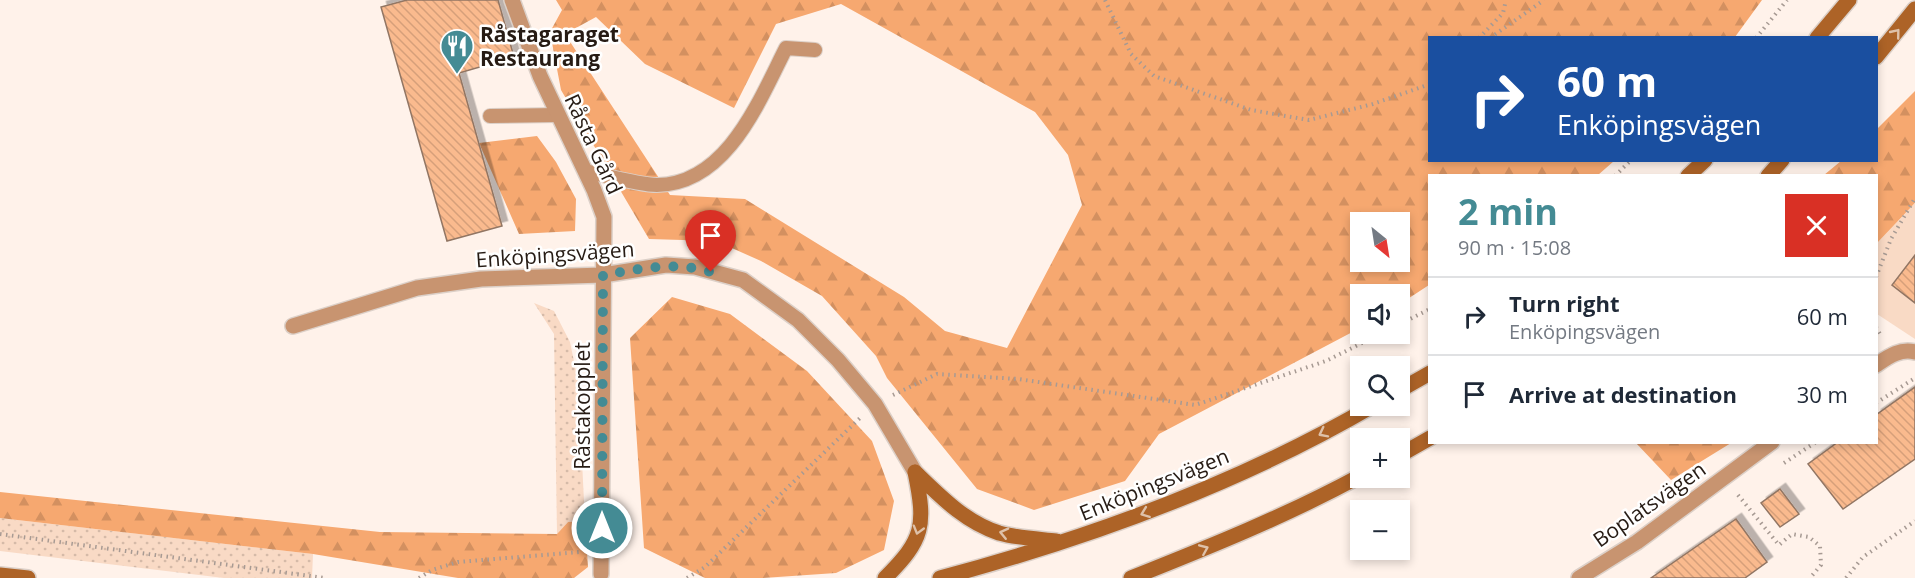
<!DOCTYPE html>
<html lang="en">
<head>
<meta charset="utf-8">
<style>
  :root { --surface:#fff; --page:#f6f6f7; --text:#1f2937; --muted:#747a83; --line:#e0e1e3; --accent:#448b94 }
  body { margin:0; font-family:"Open Sans",sans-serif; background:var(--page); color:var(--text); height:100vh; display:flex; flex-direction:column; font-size:22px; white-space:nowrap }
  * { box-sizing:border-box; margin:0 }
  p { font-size:20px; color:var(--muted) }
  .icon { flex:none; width:33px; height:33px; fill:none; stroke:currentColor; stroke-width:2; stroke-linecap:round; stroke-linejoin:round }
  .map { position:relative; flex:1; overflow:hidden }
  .details { position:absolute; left:1428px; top:174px; width:450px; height:270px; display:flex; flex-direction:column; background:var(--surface); border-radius:0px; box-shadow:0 3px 9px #0003 }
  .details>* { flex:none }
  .hud { position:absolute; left:1428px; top:36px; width:450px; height:126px; border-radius:0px; box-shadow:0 3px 9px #0003; background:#1a4fa0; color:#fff; overflow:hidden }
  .needle { width:39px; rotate:150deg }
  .tools { position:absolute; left:1350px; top:212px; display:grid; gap:12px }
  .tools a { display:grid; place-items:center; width:60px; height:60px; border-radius:0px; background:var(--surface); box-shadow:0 3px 9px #0003; font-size:30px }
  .pin { position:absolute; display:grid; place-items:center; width:51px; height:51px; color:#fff; margin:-62px -26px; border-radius:50% 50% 50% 0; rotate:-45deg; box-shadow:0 0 6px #0007 }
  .pin .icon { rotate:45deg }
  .me { position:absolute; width:66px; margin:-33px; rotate:0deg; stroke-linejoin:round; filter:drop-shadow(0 0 4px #0008) }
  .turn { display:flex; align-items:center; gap:21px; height:126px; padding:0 30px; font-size:27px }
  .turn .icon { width:78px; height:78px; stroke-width:2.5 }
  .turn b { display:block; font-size:42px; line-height:51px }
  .round { display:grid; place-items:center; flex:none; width:63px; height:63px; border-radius:0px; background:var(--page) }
  .headline { display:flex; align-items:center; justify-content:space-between; height:102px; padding:0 30px }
  h1 { font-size:36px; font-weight:700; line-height:45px; color:var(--accent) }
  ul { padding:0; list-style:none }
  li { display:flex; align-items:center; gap:18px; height:78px; padding:0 30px; border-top:2px solid var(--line) }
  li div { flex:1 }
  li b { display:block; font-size:22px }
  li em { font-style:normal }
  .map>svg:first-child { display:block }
  .grass { fill:url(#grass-dots) }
  .forest { fill:url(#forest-firs); fill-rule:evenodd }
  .pitch { fill:#f9dac5 }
  .building { fill:url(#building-back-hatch); stroke:#927664; stroke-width:1.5; filter:url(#shadow) }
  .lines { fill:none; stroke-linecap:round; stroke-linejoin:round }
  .lane-casing { stroke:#dcd0c8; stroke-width:16 }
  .street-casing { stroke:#dcd0c8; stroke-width:18 }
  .secondary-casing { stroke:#dcd0c8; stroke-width:18 }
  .path { stroke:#a79a93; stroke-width:4; stroke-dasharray:1.5 4.5; stroke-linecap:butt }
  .lane { stroke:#c89470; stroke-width:14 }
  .street { stroke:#c89470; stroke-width:15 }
  .secondary { stroke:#ad6327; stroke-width:15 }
  .oneway { stroke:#dec1a9 }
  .route { stroke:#448b94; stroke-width:10; stroke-dasharray:0 18 }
  .labels { text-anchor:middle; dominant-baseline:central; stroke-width:5; stroke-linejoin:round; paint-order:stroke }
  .poi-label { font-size:21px; font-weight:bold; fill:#261b14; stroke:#fff; text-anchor:start }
  .street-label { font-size:21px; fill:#261b14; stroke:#fff }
</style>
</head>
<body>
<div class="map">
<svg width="1915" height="578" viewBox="0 0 1915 578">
  <defs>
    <pattern id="grass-dots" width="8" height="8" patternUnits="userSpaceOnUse" patternTransform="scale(1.5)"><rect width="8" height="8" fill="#f9dac5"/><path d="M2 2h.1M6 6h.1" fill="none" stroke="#d5baa8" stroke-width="1.8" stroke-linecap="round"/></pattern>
    <pattern id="forest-firs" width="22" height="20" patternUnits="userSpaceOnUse" patternTransform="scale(1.5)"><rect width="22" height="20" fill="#f6a870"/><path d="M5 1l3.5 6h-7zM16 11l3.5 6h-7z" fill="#d39060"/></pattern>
    <pattern id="building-back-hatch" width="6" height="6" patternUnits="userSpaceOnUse" patternTransform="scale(1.5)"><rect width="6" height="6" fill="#faba8e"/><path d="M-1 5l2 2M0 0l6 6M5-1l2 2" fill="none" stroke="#d69f7a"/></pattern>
    <filter id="shadow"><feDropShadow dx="5.5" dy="-5.5" stdDeviation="0" flood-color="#0004"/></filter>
  </defs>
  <rect width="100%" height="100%" fill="#fff2ea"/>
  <path class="grass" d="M534,303l20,8 16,31 8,39 7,140 -17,1 -11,12 -3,-200z
    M0,518l313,36 -1,24h-88l-224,-27z"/>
  <path class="forest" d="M556,0h1206l-27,37 -305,1v122l184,1 -16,14 -168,1 -1,109 -29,19v-10h-40v34l-201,106 -34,47 -91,29 -57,-21 -90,-111 -11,-22 -54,-60 -61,-35 -45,-20 -67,-2 -88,-149 -11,-58 12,-22zM841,4l194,108 33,43 14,50 -75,143 -62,-17 -41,-34 -159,-98 -75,-4 -105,-161 31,-17 49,47 89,44 42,-84zM1360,222h40v39h-40z
    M1915,91v112l-38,41 -1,-68 -52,-1 17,-14 35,-1 1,-31z
    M537,136l19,26 20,37 -1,32 -56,3 -40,-91z
    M672,297l58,17 77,57 65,70 22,60 -10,49 -48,23 -73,5h-58l-61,-30 -14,-210z
    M1636,443h95l-60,37z
    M0,492l380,40 177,2 11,-12 17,-1 3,46 -14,11h-116l-145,-24 -313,-36z"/>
  <path class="pitch" d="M1915,203v136l-38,-25 -1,-70z"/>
  <path class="building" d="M407,0h91l16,57 -55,16 43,153 -55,15 -66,-234z
    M1915,255v48l-23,-18z
    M1915,387v72l-72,50 -35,-45 30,-22h38v-27z
    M1780,489l19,25 -19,13 -19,-24z
    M1736,519l31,43 -22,16h-94z"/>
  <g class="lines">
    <g class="lane-casing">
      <path id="lane" d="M490,116l68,-1
        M585,171c19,4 54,14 72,14 70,-1 102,-84 129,-137l29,2"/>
    </g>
    <g class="street-casing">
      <path id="street" d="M512,0l28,76 54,114 10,27 -3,357
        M293,326l124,-38 64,-9 122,-4 63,-10 29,2 48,13 55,40 40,40 37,44 40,68
        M1876,365c12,-8 24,-17 39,-13
        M1579,578l58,-36 135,-100"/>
    </g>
    <g class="secondary-casing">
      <path id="secondary" d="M1817,38l32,-38
        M1876,57l39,-48
        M1688,176l17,-16
        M1768,176l14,-16
        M1400,390l30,-17
        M1400,455l30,-17
        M915,472c26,25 50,50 84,61 18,5 39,6 57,8
        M0,575l28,3
        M885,578c39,-39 41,-52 30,-106
        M940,578c150,-40 299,-94 434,-173
        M1131,578c78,-31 155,-62 229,-102"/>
    </g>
    <path class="path" d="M1105,0l26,54 23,22 97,34 58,10 64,-16 57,-20
      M1479,38l24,-25 3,-13
      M1490,38l54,-38
      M1756,38l31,-38
      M1615,176l16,-16
      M1876,277l15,-38 24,-41
      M1400,324l30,-15
      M1876,327l5,9
      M893,395l44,-21 81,5 177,26 131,-44 56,-28
      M1876,403l39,-25
      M1784,463l32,-21
      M1738,495l41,50 13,-11 17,3 11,9 1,19 -11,13
      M0,534l325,44
      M419,578l13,-8 26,-8 122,-10
      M687,578l18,-11 155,-149
      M1846,578l17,-21 52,-36"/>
    <use href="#lane" class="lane"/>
    <use href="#street" class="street"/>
    <use href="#secondary" class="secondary"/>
  </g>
  <defs><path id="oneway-chevron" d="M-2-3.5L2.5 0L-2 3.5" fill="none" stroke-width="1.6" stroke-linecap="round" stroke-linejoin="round" transform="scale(1.5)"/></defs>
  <g class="oneway">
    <use href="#oneway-chevron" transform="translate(1896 33) rotate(-51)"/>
    <use href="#oneway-chevron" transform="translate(1323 433) rotate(153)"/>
    <use href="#oneway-chevron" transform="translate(1145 513) rotate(159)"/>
    <use href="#oneway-chevron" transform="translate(918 530) rotate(106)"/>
    <use href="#oneway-chevron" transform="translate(1004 533) rotate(-167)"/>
    <use href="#oneway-chevron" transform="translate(1204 549) rotate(-23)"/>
  </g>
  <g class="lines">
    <path class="route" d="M602,528l1,-253c38,-6 70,-14 108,-3"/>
  </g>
  <defs>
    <g id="restaurant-pin" transform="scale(1.725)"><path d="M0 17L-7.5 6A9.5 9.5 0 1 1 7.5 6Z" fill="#448b94" stroke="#fff"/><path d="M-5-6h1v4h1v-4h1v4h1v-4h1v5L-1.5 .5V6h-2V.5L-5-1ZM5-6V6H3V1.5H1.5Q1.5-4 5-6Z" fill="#fff"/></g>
  </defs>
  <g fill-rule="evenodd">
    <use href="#restaurant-pin" x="457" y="46"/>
  </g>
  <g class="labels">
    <g class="poi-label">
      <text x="480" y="34">Råstagaraget<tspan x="480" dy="24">Restaurang</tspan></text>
    </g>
    <g class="street-label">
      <text transform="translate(594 144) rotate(65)">Råsta Gård</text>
      <text transform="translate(555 254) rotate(-4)">Enköpingsvägen</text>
      <text transform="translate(582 406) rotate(-90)">Råstakopplet</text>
      <text transform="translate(1154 484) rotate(-22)">Enköpingsvägen</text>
      <text transform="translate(1649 504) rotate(-35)">Boplatsvägen</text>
    </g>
  </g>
</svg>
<div class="tools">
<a><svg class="needle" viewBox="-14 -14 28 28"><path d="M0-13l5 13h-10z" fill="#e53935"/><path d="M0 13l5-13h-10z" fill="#747a83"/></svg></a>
<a><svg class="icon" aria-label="sound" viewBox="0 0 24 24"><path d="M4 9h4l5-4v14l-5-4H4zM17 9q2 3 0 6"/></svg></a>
<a><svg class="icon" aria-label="search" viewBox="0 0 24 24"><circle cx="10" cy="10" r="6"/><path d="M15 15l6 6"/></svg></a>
<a>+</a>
<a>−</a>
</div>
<div class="pin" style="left:711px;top:272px;background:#d93025"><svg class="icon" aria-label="arrive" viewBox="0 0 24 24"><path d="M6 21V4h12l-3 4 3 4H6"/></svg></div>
<svg class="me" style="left:602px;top:528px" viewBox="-20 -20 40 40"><circle r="17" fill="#448b94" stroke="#fff" stroke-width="3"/><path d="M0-11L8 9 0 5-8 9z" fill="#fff"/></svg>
<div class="hud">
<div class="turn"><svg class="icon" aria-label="right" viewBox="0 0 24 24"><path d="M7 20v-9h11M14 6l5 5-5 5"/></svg><div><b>60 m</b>Enköpingsvägen</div></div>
</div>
<section class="details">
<div class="headline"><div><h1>2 min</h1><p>90 m · 15:08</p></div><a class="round" style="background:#d93025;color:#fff"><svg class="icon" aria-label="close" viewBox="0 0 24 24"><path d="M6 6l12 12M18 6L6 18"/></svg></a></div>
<ul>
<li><svg class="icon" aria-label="right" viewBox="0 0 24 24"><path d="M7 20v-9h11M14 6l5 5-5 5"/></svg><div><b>Turn right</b><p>Enköpingsvägen</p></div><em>60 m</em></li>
<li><svg class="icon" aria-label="arrive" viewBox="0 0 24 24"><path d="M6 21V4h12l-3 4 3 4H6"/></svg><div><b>Arrive at destination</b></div><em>30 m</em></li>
</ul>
</section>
</div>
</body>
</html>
